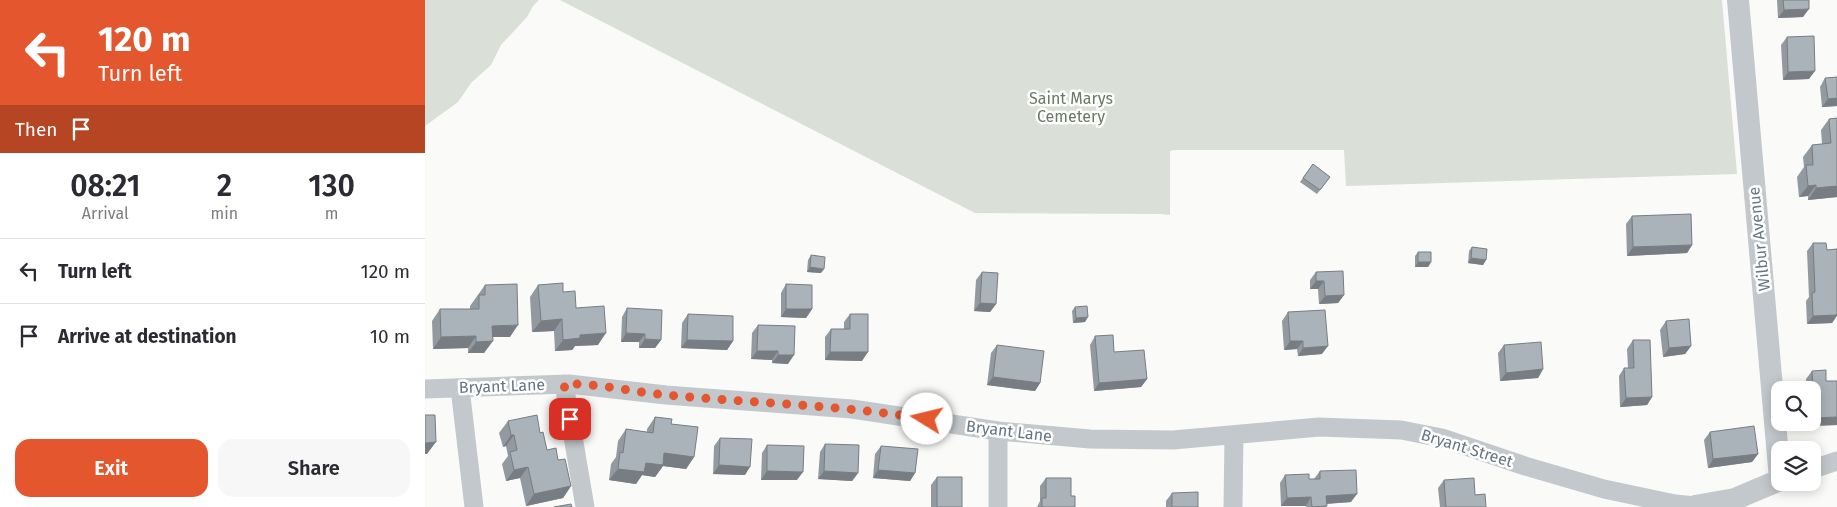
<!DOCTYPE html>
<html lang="en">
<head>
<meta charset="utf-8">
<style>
  :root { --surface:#fff; --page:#f7f7f7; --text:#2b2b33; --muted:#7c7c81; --line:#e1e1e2; --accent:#e4572e }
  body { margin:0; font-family:"Fira Sans",sans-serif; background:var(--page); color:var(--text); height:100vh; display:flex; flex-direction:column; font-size:19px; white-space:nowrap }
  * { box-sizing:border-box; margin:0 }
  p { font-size:16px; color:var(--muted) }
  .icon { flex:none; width:28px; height:28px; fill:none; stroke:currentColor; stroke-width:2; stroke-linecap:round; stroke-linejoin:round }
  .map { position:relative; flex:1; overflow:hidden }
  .sheet { display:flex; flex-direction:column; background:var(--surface); width:425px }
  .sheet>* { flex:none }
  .banner { background:#e4572e; color:#fff; overflow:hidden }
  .tools { position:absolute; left:1346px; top:381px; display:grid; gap:10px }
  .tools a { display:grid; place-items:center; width:50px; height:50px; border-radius:10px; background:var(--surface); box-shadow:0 2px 12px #0003; font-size:25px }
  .pin { position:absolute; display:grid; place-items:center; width:42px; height:42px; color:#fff; margin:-21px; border-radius:10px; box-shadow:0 2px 8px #0006 }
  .me { position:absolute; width:55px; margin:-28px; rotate:279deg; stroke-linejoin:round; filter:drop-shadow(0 0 4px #0008) }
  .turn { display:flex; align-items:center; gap:18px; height:105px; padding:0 15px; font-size:22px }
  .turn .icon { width:65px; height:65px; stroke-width:2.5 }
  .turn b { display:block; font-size:35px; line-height:42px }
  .then { display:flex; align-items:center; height:48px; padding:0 15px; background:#0003; gap:10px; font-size:19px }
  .eta { display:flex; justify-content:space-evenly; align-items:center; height:85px; text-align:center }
  .eta b { font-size:30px; font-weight:600; line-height:35px }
  .button { display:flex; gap:10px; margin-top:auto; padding:10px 15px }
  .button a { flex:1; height:58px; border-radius:15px; background:var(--accent); color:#fff; font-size:20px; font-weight:600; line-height:58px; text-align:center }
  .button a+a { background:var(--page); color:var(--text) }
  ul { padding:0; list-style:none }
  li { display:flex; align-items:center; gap:15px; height:65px; padding:0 15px; border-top:1px solid var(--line) }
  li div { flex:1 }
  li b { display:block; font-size:19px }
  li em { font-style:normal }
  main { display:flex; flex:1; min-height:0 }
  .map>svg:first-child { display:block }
  .green { fill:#dadfd7 }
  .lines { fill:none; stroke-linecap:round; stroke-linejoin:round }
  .minor { stroke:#c3c8cc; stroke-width:19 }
  .tertiary { stroke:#c3c8cc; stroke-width:22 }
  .wall { fill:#929a9f }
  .shaded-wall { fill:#777d82 }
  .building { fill:#aab3b9; stroke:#777d82 }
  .route { stroke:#e4572e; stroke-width:9; stroke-dasharray:0 16.2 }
  .labels { text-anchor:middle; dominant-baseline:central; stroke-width:5; stroke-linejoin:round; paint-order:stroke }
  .park-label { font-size:16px; fill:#687a64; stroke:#fff }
  .street-label { font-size:16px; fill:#657683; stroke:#fff }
</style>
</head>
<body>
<main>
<section class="sheet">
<div class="banner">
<div class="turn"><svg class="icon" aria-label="left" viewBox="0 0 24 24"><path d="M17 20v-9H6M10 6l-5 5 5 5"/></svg><div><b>120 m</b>Turn left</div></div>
<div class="then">Then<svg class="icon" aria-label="arrive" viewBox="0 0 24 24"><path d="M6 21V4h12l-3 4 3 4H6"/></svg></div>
</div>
<div class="eta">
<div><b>08:21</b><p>Arrival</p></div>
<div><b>2</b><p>min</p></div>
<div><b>130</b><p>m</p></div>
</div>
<ul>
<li><svg class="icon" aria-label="left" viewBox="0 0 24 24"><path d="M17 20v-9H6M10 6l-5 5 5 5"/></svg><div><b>Turn left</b></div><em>120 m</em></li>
<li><svg class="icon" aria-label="arrive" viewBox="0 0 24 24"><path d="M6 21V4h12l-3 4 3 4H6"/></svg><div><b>Arrive at destination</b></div><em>10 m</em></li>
</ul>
<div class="button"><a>Exit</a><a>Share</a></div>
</section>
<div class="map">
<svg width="1412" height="507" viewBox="0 0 1412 507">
  <rect width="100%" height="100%" fill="#fafaf8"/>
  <path class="green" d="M0,0h114l-6,6 -6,11 -26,28 -10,20 -20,18 -13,19 -33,24z
    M135,0h1162l15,174 -391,12 -2,-36h-170l-4,1v64l-9,-1 -186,-1z"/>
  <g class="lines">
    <path class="minor" d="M139,384l21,123
      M35,388l14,119
      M0,389l144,-5 97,11 186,14 146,22 92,8 83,1 146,-13 82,3 41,8 83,28 79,23 71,15 20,2
      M573,431v76
      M1388,469l24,-8
      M808,507l1,-71"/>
    <path class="tertiary" d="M1313,0l42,479
      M1270,507v-1l40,-7 45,-19"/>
  </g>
  <path class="wall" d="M1352,0h32l-6,17 -25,1z
    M1362,37l22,42 -26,1 -2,-35z
    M1400,78l12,28 -15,1 -2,-20z
    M1404,119l8,78 -29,3v-4l-9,1 -2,-20 7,-10 -1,-10 9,-12 10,-1 -1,-14z
    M888,164l17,13 -13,17 -17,-12z
    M1207,216l60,29 -5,8 -60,3 -1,-32z
    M1388,243l14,7 10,-1v67l-5,7 -25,1 -1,-23 3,-4 -2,-46z
    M1047,247l14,13 -3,5 -15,-2 1,-12z
    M993,252l13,10 -3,5h-13v-11z
    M386,255l10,18 -14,-1 1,-12z
    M557,272l14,32 -6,8 -16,-1 2,-31z
    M891,272l28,23 -6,8 -19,1 -1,-15h-8v-9z
    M361,284l26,25 -6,9 -25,-1v-24z
    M60,285l25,52h-17l-9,16h-16v-5l-35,1 -1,-28 8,-12h30v-3z
    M113,285l25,7 13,16 22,37 -23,1 -3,4 -17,1 -1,-20 -22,1 -2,-35z
    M650,307l10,15 -12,1 -1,-12z
    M202,308l34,32 -6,8h-16v-6h-18l1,-25z
    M863,312l34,42 -24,2 -1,-7 -13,1 -2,-29z
    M263,314l45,27 -6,9 -46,-2 1,-25z
    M425,314l12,47 -37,-1v-23l6,-8h13v-7z
    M1241,321l25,25 -6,8 -22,3 -3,-27z
    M333,325l30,39 -16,-1v-3l-21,-1 1,-26z
    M670,336l52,43 -6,8 -47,4 -4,-46z
    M1208,340l19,57 -5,8 -27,2 -1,-31 5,-8h4l-1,-19z
    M572,345l43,38 -5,8 -48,-6 4,-32z
    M1079,345l39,24 -5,9 -38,3 -2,-28z
    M1387,371l14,10 11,44 -28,1v-4h4v-32h-6l-1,-11z
    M230,417l39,40 -8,12 -23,-3 -8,11 -13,-2 -6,9 -27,-4 2,-16 5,-7 2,-16 8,-12 21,3v-3z
    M83,421l32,12 7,17 11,10 13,26 -8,12 -37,8 -6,-28 -14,3 -4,-17 6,-8 -2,-10 -3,1 -4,-14z
    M1285,432l48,22 -6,8 -44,6 -4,-28z
    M295,438l25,37 -32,-1 1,-28z
    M400,444l33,29 -6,8 -34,-2 2,-27z
    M342,445l30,35h-36l1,-27z
    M456,446l34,27 -5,8 -37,-3 2,-24z
    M895,471l31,31 -24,2 -1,3h-20v-1h-25l-1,-23 5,-8 24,4h5z
    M512,477l25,30h-31v-22z
    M621,478l25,18 4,11h-38l3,-6v-15z
    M1019,480l31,15 11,12h-46l-2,-19z
    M747,493l26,14h-32v-6z"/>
  <path class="shaded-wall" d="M1384,9l-6,8 -25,1 6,-8z
    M1390,71l-6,8 -26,1 5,-8z
    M1412,98v8l-15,1 6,-8z
    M1391,185l-8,11 -9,1 9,-11z
    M1412,186v11l-29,3 8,-12z
    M1267,245l-5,8 -60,3 6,-9z
    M1046,258l15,2 -3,5 -15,-2z
    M993,262h13l-3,5h-13z
    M385,267l14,2 -3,4 -14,-1z
    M891,281h8l-6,8h-8z
    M919,295l-6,8 -19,1 6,-8z
    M555,303l16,1 -6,8 -16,-1z
    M361,309h26l-6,9 -25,-1z
    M1412,315l-5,8 -25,1 6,-8z
    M663,317l-3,5 -12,1 3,-5z
    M137,319l-8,12 -22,1 9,-11z
    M93,325l-8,12h-26l8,-11z
    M181,333l-8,12 -23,1 -3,4 -17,1 8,-11 17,-5z
    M201,333l19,1 -6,8h-18z
    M51,336l-8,12 -35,1 8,-12z
    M220,339l16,1 -6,8h-16z
    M262,340l46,1 -6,9 -46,-2z
    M68,341l-9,12h-16l8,-11z
    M865,341h13l-6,8 -13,1z
    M903,346l-6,8 -24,2 5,-8z
    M1266,346l-6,8 -22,3 6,-9z
    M332,351h21l-6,9 -21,-1z
    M405,352h38l-6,9 -37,-1z
    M353,355h16l-6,9 -16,-1z
    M1118,369l-5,9 -38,3 6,-8z
    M568,377l47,6 -5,8 -48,-6z
    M722,379l-6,8 -47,4 5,-8z
    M1227,397l-5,8 -27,2 6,-9z
    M1412,417v8l-28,1 4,-4 2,-4z
    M86,435h3l-8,11 -3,1z
    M11,442l-9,12h-2v-11z
    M239,453l30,4 -8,12 -23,-3 -8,11 -13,-2 -6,9 -27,-4 9,-11 28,-6z
    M1333,454l-6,8 -44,6 5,-9z
    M294,465l31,2 -5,8 -32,-1z
    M103,467l-8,11 -14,3 8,-11z
    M453,470l37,3 -5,8 -37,-3z
    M342,471l36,1 -6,8h-36z
    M399,471l34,2 -6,8 -34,-2z
    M146,486l-8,12 -37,8 8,-12z
    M932,494l-6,8 -30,2 5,-8z
    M886,497l-5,9h-25l6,-8z"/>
  <path class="building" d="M1358,0h26v9l-25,1z
    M1389,36l1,35 -27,1 -1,-35z
    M1412,77v21l-9,1 -3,-21z
    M1412,118v68l-21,2v-3l-8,1 -2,-21h7l-1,-20 19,-2 -2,-24z
    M888,164l17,13 -10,13 -17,-12z
    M1266,214l1,31 -59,2 -1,-31z
    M1388,243h13l1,7 10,-1v66l-24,1 -1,-23 3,-1z
    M1047,247l15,2 -1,11 -15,-2z
    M993,252h13v10h-13z
    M386,255l14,2 -1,12 -14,-2z
    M918,271l1,24 -19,1 -1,-15h-8v-9z
    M557,272l16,1 -2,31 -16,-1z
    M138,283v9l12,-1 1,17 28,-2 2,27 -26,2v3l-17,2 -1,-21 -21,2 -3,-36z
    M92,284l1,41 -26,1 1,15 -17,1v-6l-35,1 -1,-28h39v-14h6v-10z
    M361,284l26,1v24h-26z
    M662,306l1,11 -12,1 -1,-11z
    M202,308l35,2 -1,30 -16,-1v-5l-19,-1z
    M900,310l3,36 -25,2v-7h-13l-2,-29z
    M263,314l45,2v25l-46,-1z
    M425,314h18v38h-38l1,-23h19z
    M1264,319l2,27 -22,2 -3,-27z
    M333,325l37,1 -1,29h-16v-4h-21z
    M688,335l1,17 30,-2 3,29 -48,4 -4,-47z
    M1208,340h17l2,57 -26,1 -2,-30h10z
    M1116,342l2,27 -37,4 -2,-28z
    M572,345l47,6 -4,32 -47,-6z
    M1401,370v11h11v36l-22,1 -3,-47z
    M0,415h10l1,27 -11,1z
    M112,415l3,18 3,-1 4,18 9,-2 2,12 7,-1 6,27 -37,8 -6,-27 -14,3 -4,-18 7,-2 -3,-15h-3l-3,-14z
    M230,417l17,2 -1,5 27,3 -4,30 -30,-4 -1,12 -17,-2 -2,9 -26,-3 2,-17 3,1 3,-24 27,4z
    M1329,426l4,28 -45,5 -3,-27z
    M295,438l32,1 -2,28 -31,-2z
    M400,444l34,1 -1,28 -34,-2z
    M342,445l37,1 -1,26 -36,-1z
    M456,446l37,3 -3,24 -37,-3z
    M931,470l1,24 -31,2 1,10 -15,1 -1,-10 -24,1 -2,-23 24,-1v5h11v-8z
    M512,477h25v30h-25z
    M621,478h25v18h4v11h-33v-9h4z
    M1049,478l1,17 10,-1 1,13h-40l-2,-27z
    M773,492v15h-26v-14z
    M146,504l1,3h-18z"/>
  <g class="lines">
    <path class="route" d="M145,419l-6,-35c34,-1 69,8 102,11 87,8 174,10 261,24"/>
  </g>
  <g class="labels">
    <g class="park-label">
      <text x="646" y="98">Saint Marys<tspan x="646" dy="18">Cemetery</tspan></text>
    </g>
    <g class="street-label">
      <text transform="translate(1334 239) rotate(-96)">Wilbur Avenue</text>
      <text transform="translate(77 386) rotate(-2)">Bryant Lane</text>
      <text transform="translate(584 431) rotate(7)">Bryant Lane</text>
      <text transform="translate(1042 448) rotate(17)">Bryant Street</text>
    </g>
  </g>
</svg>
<div class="tools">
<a><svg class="icon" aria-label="search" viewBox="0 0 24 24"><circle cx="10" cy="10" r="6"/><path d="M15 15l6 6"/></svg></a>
<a><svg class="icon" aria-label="layers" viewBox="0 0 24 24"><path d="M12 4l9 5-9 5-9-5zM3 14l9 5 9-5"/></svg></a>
</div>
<div class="pin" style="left:145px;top:419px;background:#d93025"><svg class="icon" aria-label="arrive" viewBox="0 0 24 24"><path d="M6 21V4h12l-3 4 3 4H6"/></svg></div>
<svg class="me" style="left:502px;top:419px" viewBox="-20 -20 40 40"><circle r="19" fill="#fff"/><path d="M0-13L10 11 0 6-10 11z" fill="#e4572e"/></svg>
</div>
</main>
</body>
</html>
